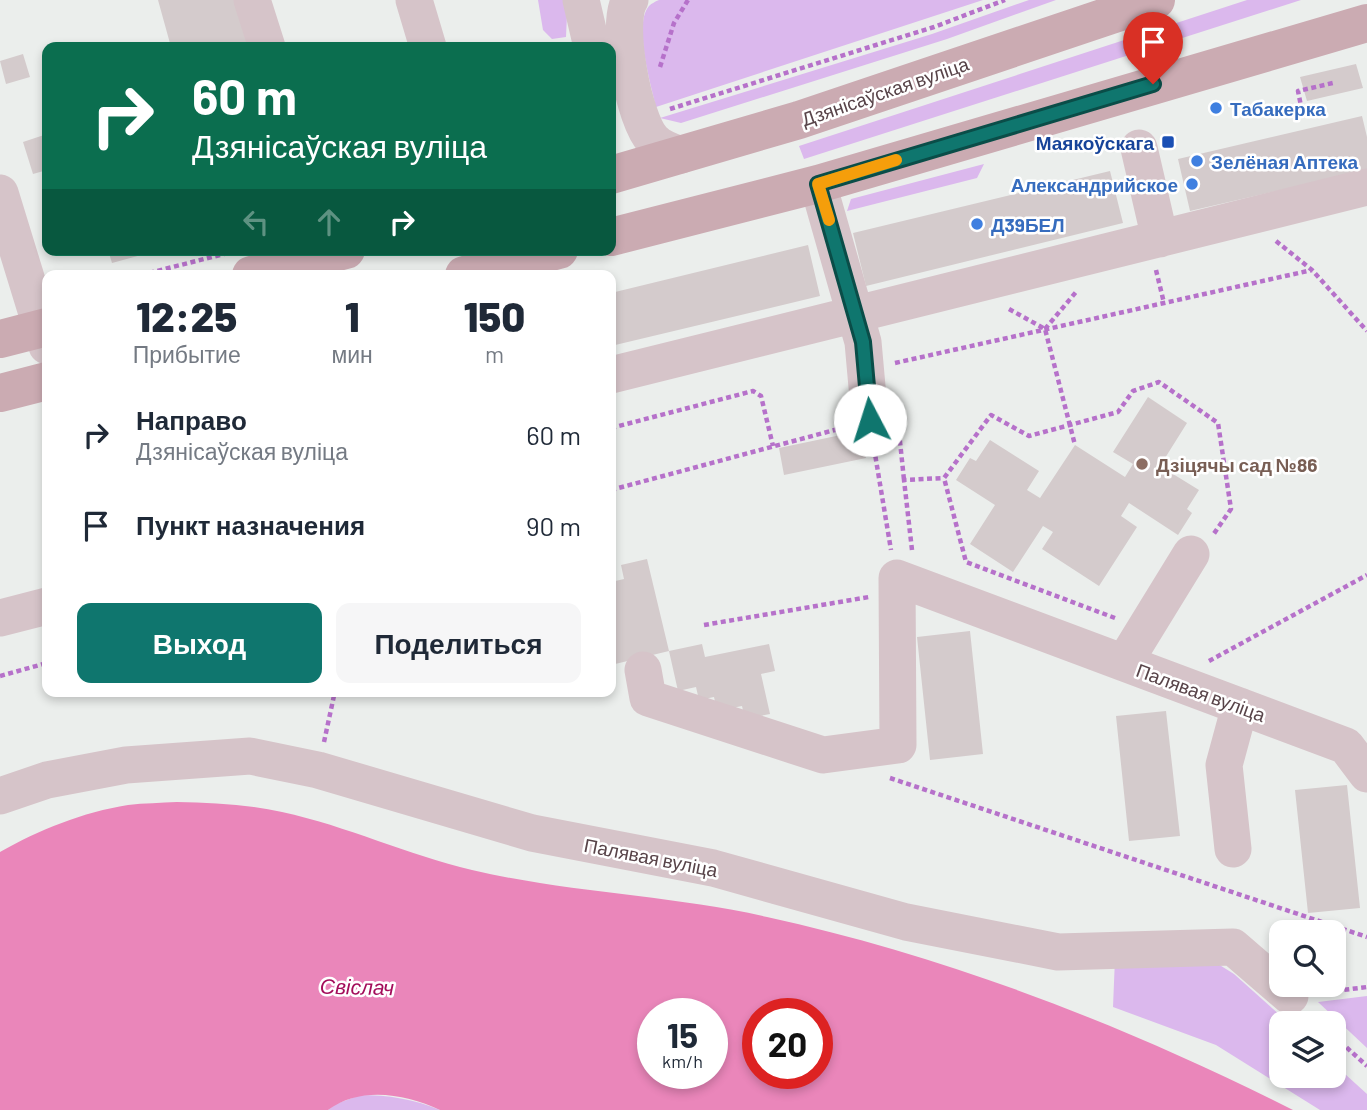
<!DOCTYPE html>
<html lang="ru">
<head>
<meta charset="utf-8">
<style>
  :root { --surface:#fff; --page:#f6f6f7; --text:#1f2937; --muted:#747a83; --accent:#0f766e }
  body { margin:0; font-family:Barlow,sans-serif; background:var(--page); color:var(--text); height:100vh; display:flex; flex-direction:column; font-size:26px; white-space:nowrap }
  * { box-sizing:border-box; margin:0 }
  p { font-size:23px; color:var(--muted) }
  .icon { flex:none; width:38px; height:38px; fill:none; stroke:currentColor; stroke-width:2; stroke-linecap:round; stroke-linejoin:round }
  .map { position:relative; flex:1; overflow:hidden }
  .sheet { position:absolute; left:42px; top:270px; width:574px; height:427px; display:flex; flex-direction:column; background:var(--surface); border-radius:14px; box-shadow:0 4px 10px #0003 }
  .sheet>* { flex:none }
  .banner { position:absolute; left:42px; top:42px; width:574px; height:214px; border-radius:14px; box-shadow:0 4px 10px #0003; background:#0b6e4f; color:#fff; overflow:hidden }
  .buttons { position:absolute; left:1269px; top:920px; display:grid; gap:14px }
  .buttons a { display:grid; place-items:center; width:77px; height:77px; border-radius:14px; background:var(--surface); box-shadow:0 4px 10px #0003; font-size:35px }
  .speed { position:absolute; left:637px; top:998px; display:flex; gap:14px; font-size:35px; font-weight:700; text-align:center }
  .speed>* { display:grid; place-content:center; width:91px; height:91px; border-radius:50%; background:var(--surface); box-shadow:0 4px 10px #0003; line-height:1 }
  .speed small { font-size:18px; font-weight:400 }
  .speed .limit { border:10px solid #d22; background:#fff; color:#111 }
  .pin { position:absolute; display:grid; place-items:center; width:60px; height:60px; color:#fff; margin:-72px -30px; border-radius:50% 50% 50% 0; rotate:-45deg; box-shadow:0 0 7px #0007 }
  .pin .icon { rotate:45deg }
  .me { position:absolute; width:77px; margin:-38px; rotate:355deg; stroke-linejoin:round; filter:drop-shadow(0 0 5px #0008) }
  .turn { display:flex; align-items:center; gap:24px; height:147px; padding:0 35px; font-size:32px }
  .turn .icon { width:91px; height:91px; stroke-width:2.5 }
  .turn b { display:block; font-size:49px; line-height:60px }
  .lanes { display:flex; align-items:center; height:66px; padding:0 35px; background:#0003; justify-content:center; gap:35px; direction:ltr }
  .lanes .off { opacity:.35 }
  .eta { display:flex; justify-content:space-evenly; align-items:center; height:119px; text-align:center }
  .eta b { font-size:42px; font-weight:800; line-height:49px }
  .button { display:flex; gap:14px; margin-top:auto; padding:14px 35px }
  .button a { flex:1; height:80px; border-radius:14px; background:var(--accent); color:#fff; font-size:28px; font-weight:800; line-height:80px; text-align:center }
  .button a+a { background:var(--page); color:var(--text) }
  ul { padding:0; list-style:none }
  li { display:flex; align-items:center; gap:21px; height:91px; padding:0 35px }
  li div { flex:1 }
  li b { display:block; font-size:26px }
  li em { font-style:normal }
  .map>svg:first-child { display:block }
  .green { fill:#dbb8ed }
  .water { fill:#ea86ba; fill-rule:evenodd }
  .building { fill:#d4cbcc }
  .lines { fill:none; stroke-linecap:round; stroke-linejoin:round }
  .path { stroke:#b671ca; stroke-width:4.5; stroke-dasharray:5 3.5; stroke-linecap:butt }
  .minor { stroke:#d6c4c9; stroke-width:37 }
  .major { stroke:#cbabb2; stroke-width:38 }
  .route-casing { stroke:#0a4d48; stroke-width:18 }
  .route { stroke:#0f766e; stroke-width:12 }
  .slow { stroke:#f59e0b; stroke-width:12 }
  .shop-dot { fill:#3f7fe0; stroke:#fff; stroke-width:2.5 }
  .transit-dot { fill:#1a4fb4; stroke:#fff; stroke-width:2.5 }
  .education-dot { fill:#8d6e63; stroke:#fff; stroke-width:2.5 }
  .labels { text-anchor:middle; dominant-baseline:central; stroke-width:5; stroke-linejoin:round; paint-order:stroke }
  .street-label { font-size:19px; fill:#584449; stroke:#fff }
  .shop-label { font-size:19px; font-weight:bold; fill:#366cbe; stroke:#fff; text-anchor:start }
  .transit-label { font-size:19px; font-weight:bold; fill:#164399; stroke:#fff; text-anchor:end }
  .education-label { font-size:19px; font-weight:bold; fill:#785e54; stroke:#fff; text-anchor:start }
  .water-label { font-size:21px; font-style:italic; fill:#a30d5b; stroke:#fff }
</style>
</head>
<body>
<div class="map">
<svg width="1367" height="1110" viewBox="0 0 1367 1110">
  <rect width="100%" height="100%" fill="#ebeeec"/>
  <path class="green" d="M538,0h26l3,15 -1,22 -14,2 -9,-9z
    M659,0h324l-327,107c-5,-22 -23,-83 -7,-101 2,-2 7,-5 10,-6z
    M1029,0h27l-109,39 -266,84 -21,-5 272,-84z
    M1247,0h54l-497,159 -5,-13z
    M984,164l-7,14 -130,33 4,-12z
    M1115,958l103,6 16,10 56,50h-9v52h53v-12l33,30v16h-47l-104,-65 -103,-38z
    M1367,996v52l-49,-46z
    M360,1095c28,0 54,4 80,15h-112l8,-6z"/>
  <path class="water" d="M177,802c35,1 70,2 105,10 65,14 126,43 190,58 97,23 198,25 295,47 183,40 359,109 526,193h-853c-35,-16 -79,-24 -112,0h-328v-258c39,-22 83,-40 128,-47 16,-2 33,-2 49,-3zM653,1013h59v60h-59zM758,1013h59v60h-59z"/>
  <path class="building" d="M158,0h80l13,47h-80z
    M23,54l7,23 -24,7 -6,-23z
    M1356,64l7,24 -56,13 -7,-24z
    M1362,116l5,21v33l-177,41 -12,-52z
    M47,134v36l-14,4 -10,-32z
    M1110,171l13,52 -257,63 -13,-53z
    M808,245l12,51 -209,50v-53z
    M108,250h48v1l-44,12z
    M1148,397l39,26 -27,43 39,24 -12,19 5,4 -14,22 -49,-32 -8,13 16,11 -38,59 -57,-37 11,-17 -10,-6 -30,46 -43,-28 25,-39 -39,-25 14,-22 6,3 14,-21 49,31 -12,19 13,8 35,-53 50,32 8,-13 -20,-12z
    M860,431l6,27 -82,17 -5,-27z
    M647,559l22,92 -58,14v-83l13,-3 -3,-14z
    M970,631l13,123 -53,6 -13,-123z
    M702,644l3,13 64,-13 6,27 -14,3 9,40 -25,5 -3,-13 -25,5 -3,-14 -15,3 -3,-13 -18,4 -9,-40z
    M1166,711l14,125 -51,5 -13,-125z
    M1347,785l13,123 -52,5 -13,-123z"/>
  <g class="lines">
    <path class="path" d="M660,67l14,-44 14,-23
      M670,109l264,-82 71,-27
      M1302,111l-4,-20 35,-8
      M1276,241l36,29 55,61
      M1156,270l8,33
      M141,275l87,-22
      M1009,309l36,20 30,116
      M1045,329l31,-37
      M895,363l417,-93
      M611,428l142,-37 8,5 12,50
      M899,432l5,48
      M874,448l17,102
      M611,490l231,-62
      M912,550l-8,-70 40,-2
      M1115,618l-149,-56 -22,-84 47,-63 38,21 89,-24 15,-21 26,-9 59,41 13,86 -18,26
      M704,625l165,-28
      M1209,661l158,-86
      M0,676l47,-13
      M324,742l11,-51
      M890,778l477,159
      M1319,993l48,-6
      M1311,1015l10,9
      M1334,1036l33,30"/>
    <path class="minor" d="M252,0l15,47
      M414,0l14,47
      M581,0l11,47
      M630,0c-15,22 4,121 23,140 7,8 17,11 28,15
      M1139,148l21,91
      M818,184l45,158 7,78
      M0,193l47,153
      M611,375l756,-188
      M0,618l47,-12
      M1124,663l67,-109
      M643,670l5,28 175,57 75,-10 -1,-167 449,168 21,28
      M0,796l47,-16 79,-15 124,-9 68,14 214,63 181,35 193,54 152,30 175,-5 57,49
      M1233,849l-9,-84 16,-59"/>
    <path class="major" d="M611,175l188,-55 357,-120
      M611,237l207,-53 549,-161
      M251,275l95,-25
      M464,275l95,-25
      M0,339l47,-12
      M0,393l47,-12"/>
  </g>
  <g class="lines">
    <g class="route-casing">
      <path id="route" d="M870,420l-7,-78 -45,-158 335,-100"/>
    </g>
    <use href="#route" class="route"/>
    <path class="slow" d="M829,220l-11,-36 78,-24"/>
  </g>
  <g class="shop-dot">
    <circle cx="1216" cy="108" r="7"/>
    <circle cx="1197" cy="161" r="7"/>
    <circle cx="1192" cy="184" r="7"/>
    <circle cx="977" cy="224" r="7"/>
  </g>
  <rect class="transit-dot" x="1161" y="135" width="14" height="14" rx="3.5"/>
  <circle class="education-dot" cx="1142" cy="464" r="7"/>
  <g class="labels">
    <g class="street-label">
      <text transform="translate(885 91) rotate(-19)">Дзянісаўская вуліца</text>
      <text transform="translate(1201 692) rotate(20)">Палявая вуліца</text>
      <text transform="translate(651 857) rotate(11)">Палявая вуліца</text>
    </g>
    <g class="shop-label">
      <text x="1230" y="108">Табакерка</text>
      <text x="1211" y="161">Зелёная Аптека</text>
      <text x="1178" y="184" text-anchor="end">Александрийское</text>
      <text x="991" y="224">Д39БЕЛ</text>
    </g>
    <g class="transit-label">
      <text x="1154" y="142">Маякоўскага</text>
    </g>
    <g class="education-label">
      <text x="1156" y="464">Дзіцячы сад №86</text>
    </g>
    <g class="water-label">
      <text transform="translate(357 986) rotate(1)">Свіслач</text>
    </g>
  </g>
</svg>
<div class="buttons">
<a><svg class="icon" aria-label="search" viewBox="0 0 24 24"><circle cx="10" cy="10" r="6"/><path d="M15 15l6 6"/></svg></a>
<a><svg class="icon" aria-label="layers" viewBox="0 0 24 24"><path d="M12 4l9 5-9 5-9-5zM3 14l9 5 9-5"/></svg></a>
</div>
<div class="speed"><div>15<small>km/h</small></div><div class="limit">20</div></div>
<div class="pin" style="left:1153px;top:84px;background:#d93025"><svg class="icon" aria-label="arrive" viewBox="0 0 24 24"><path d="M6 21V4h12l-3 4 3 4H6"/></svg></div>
<svg class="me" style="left:870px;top:420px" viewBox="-20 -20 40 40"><circle r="19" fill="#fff"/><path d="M0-13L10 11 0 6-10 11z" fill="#0f766e"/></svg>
<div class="banner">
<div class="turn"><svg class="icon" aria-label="right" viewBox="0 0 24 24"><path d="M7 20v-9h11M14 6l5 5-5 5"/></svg><div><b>60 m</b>Дзянісаўская вуліца</div></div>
<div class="lanes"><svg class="icon off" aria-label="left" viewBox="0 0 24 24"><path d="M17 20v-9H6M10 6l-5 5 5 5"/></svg><svg class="icon off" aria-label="ahead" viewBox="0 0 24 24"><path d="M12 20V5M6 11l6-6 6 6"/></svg><svg class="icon" aria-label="right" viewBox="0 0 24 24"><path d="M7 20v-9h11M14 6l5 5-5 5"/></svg></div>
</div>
<section class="sheet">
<div class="eta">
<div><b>12:25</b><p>Прибытие</p></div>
<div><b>1</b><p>мин</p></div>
<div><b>150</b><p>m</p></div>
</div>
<ul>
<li><svg class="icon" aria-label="right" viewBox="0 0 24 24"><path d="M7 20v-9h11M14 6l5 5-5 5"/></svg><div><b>Направо</b><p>Дзянісаўская вуліца</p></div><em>60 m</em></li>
<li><svg class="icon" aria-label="arrive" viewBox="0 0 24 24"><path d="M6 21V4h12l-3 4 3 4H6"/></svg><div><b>Пункт назначения</b></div><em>90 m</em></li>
</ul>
<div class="button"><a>Выход</a><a>Поделиться</a></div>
</section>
</div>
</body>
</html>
